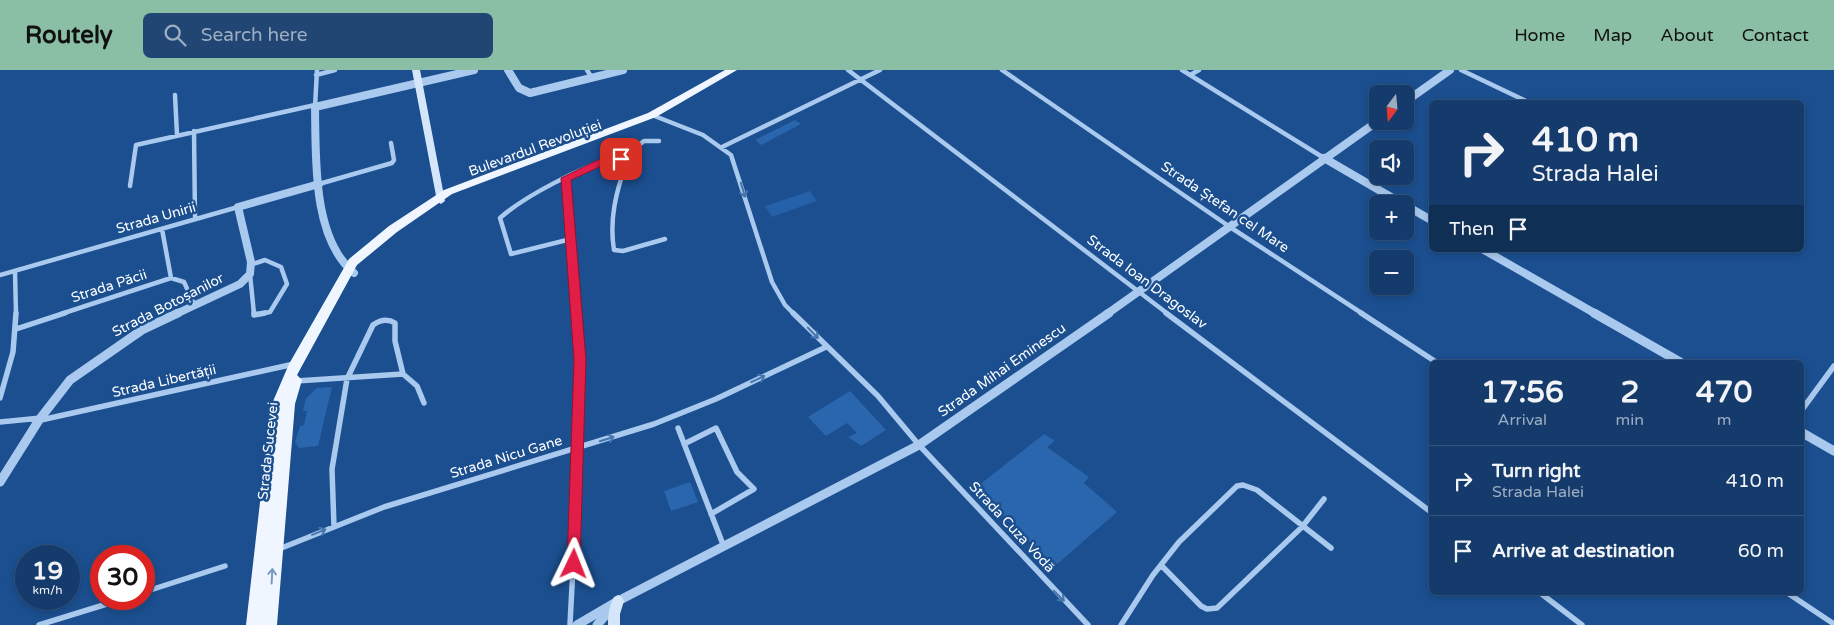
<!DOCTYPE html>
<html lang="en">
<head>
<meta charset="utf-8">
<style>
  :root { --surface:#143b6b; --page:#214673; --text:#f1f3f6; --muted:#9dadc1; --line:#33557e; --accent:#8abfa5 }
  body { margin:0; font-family:"Varela Round",sans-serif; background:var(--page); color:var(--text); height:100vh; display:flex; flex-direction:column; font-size:19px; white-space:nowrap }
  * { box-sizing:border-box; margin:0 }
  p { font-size:16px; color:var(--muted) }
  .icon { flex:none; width:28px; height:28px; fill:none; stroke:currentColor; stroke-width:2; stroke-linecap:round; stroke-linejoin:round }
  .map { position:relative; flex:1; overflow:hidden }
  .panel { position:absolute; left:1429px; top:290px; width:375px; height:235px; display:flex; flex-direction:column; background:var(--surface); border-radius:8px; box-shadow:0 2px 8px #0003,0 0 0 1px var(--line) }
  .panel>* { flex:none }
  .hud { position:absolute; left:1429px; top:30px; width:375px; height:152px; border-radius:8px; box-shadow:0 2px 8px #0003,0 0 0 1px var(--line); background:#143b6b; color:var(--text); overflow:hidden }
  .needle { width:32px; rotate:196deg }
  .fabs { position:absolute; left:1369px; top:15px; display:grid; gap:10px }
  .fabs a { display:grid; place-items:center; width:45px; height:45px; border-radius:8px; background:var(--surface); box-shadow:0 2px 8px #0003,0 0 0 1px var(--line); font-size:25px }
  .speed { position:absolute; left:15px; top:475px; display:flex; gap:10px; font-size:25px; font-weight:700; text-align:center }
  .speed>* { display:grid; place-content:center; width:65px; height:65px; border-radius:50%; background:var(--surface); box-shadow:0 2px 8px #0003,0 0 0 1px var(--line); line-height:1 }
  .speed small { font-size:12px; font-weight:400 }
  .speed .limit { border:8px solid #d22; background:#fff; color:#111 }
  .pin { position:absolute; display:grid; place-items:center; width:42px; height:42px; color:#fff; margin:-21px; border-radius:10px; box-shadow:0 2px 8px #0006 }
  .me { position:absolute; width:55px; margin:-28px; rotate:2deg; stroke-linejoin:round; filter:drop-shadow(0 0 4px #0008) }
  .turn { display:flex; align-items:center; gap:18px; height:105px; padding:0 20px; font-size:22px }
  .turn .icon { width:65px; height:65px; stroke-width:2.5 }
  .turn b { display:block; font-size:35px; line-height:42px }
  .then { display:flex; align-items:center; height:48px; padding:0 20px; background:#0003; gap:10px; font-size:19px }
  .eta { display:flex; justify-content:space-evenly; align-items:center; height:85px; text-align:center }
  .eta b { font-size:30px; font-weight:700; line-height:35px }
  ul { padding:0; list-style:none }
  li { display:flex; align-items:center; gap:15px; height:70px; padding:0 20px; border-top:1px solid var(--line) }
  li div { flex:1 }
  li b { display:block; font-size:19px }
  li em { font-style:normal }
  header { display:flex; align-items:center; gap:30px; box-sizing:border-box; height:70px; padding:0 25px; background:var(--accent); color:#111 }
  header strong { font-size:24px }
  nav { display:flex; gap:28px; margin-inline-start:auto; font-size:18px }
  .search { width:350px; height:45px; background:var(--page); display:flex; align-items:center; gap:12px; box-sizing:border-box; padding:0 18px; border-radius:8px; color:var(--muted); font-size:19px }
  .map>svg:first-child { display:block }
  .green { fill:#2461a8 }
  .building { fill:#2a66ad }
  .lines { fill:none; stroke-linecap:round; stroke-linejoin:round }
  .minor-far1 { stroke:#a9c9ee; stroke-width:4.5 }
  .minor { stroke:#a9c9ee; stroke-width:5.5 }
  .tertiary-far1 { stroke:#a9c9ee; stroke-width:8 }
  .tertiary { stroke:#a9c9ee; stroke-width:9 }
  .secondary { fill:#d6e6fa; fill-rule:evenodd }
  .primary { fill:#f0f6ff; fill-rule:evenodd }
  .oneway { stroke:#4674ac }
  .oneway2 { stroke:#7b9ac1 }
  .route { fill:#e11d48; stroke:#92132f }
  .labels { text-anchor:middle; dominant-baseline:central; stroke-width:5; stroke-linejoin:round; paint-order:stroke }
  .street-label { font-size:14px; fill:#fff; stroke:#1b4f8f }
</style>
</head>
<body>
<header>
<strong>Routely</strong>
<div class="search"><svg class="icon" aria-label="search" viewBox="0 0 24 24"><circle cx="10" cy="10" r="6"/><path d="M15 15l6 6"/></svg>Search here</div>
<nav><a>Home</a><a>Map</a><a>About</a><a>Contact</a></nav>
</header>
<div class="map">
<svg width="1834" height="555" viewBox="0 0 1834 555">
  <rect width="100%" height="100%" fill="#1b4f8f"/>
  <path class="green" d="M810,121l7,10 -45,16 -7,-11z"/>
  <path class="building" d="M795,50l6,4 -40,21 -6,-5z
    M332,317l-14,59 -19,2 -4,-6 5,-16 4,-1 3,-14h-4l3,-13 11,-10z
    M850,321l36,39 -25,16 -13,-9 9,-4 -10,-10 -21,13 -18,-19z
    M1044,364l11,7 -8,6 42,30 -5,6 33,29 -62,54 -81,-77z
    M690,412l8,20 -27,9 -7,-20z"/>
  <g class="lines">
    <path class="minor-far1" d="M587,0l5,8
      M848,0l320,244
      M1002,0l228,157 133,87
      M1182,0l142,88
      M1461,0l67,32
      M316,5l19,-5
      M1190,5l9,-5
      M175,25l2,40
      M315,37l2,-37
      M652,45l51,20 28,20 41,127 13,23 9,9
      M194,61l1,88
      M722,77l158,-77
      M621,89l23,-18h15
      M566,109l10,135
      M319,114l73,-21 2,-3 -3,-17
      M130,116l6,-41 179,-40
      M162,159l9,49
      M571,169l-60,15 -11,-36c26,-23 80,-50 113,-60l8,1 5,5c-10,28 -17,56 -12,86l9,1 42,-12
      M250,195l15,-5 16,7 6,17 -17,28 -12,2
      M15,201l1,43
      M250,204l4,40
      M0,205l238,-68
      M61,244l110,-36 13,4 10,22"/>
    <path class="minor" d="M254,243v2l11,-2
      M793,243l85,83 41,49 169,180
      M1166,243l265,199
      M1361,243l75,49
      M16,259l49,-16
      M296,311l107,-7 14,12 7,17
      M0,328l13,-46 3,-39
      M1801,341l33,-45
      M41,350l253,-56
      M0,352l41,-4
      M678,358l46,119
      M684,374l32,-16 21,44 17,17 -43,25
      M334,457l-2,-58 15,-90 26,-54c7,-5 14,-7 22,-2v18l8,33
      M279,479l105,-42 270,-83 62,-25 110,-52
      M1161,495l40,41 6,3 10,-1 85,-81 22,-28
      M144,522l81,-26
      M1539,522l43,33
      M1786,522l48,32
      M39,555l84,-26
      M570,555c5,-104 14,-208 6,-312
      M1121,555l32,-50 26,-33 58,-56 6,-1 14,5 74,58"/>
    <path class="tertiary-far1" d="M508,0l11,18 11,5 93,-23
      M1405,32l45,-32
      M1324,88l79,46
      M1405,135l26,15
      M1484,180l112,64
      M354,203c-42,-35 -38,-115 -39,-166l159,-37
      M176,244l64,-30 10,-10 1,-12 -13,-55 81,-23
      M1107,244l271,-193"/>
    <path class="tertiary" d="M1594,243l86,49
      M1801,362l33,19
      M0,412l39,-62 31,-40 72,-50 36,-17
      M577,555l41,-24 301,-156 190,-132
      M597,555l18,-20"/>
    <path class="secondary" d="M412,0h8l25,131 -4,3 -4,-3z
      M618,525l4,2 2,4 -4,13v11h-12c0,-10 1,-19 6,-28z"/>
    <path class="primary" d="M725,0h12l-81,47 -204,77 -55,38 -40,33 -60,110 5,5 -7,24 -18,221h-31l25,-219 18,-42 60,-105 40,-33 55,-36 204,-77z"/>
  </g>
  <defs><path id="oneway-shaft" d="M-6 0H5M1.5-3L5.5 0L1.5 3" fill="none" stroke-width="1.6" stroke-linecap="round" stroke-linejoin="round" transform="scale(1.25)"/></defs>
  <g class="oneway">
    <use href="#oneway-shaft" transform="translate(743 120) rotate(73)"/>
    <use href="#oneway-shaft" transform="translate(813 263) rotate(46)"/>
    <use href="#oneway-shaft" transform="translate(758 309) rotate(-25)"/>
    <use href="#oneway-shaft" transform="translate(607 369) rotate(-17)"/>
    <use href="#oneway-shaft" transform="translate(319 462) rotate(-22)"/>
    <use href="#oneway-shaft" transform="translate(1059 526) rotate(45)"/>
  </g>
  <use class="oneway2" href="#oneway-shaft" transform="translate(272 506) rotate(-87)"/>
  <path class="route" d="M621,86l3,1v4l-18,3 -35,16 15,180 -6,204 -2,5 -4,2 -5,-2 -2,-5 7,-204 -13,-182 39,-19z"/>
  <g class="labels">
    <g class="street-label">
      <text transform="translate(535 78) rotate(-20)">Bulevardul Revoluției</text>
      <text transform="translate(1225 137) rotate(34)">Strada Ștefan cel Mare</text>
      <text transform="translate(156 148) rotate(-16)">Strada Unirii</text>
      <text transform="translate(1147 212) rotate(37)">Strada Ioan Dragoslav</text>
      <text transform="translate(109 216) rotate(-18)">Strada Păcii</text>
      <text transform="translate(168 235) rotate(-27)">Strada Botoșanilor</text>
      <text transform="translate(1002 300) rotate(-35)">Strada Mihai Eminescu</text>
      <text transform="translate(164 311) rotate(-13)">Strada Libertății</text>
      <text transform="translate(268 381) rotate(-84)">Strada Sucevei</text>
      <text transform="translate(506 387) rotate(-17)">Strada Nicu Gane</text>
      <text transform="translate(1012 457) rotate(47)">Strada Cuza Vodă</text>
    </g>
  </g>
</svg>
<div class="fabs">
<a><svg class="needle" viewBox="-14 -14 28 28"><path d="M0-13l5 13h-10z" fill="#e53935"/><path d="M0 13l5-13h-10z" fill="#9dadc1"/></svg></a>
<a><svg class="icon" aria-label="sound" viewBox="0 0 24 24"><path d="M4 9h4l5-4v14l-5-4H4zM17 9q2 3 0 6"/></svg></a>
<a>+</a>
<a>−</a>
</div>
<div class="speed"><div>19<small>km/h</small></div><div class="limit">30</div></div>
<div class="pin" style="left:621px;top:89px;background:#d93025"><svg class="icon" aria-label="arrive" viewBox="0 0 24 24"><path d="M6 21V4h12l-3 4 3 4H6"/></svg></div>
<svg class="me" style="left:574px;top:494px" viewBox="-20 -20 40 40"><path d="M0-17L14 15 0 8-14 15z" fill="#e11d48" stroke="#fff" stroke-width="4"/></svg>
<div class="hud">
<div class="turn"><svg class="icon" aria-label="right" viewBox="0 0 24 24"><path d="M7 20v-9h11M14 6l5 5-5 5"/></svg><div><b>410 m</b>Strada Halei</div></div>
<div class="then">Then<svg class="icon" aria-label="arrive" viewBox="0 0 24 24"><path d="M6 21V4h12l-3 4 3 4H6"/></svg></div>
</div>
<section class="panel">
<div class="eta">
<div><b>17:56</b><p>Arrival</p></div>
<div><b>2</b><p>min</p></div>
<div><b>470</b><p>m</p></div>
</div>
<ul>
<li><svg class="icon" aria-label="right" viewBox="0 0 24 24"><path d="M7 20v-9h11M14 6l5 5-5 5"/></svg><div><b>Turn right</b><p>Strada Halei</p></div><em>410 m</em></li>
<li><svg class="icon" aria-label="arrive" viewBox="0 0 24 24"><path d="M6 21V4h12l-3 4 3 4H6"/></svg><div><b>Arrive at destination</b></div><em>60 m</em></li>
</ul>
</section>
</div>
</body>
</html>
